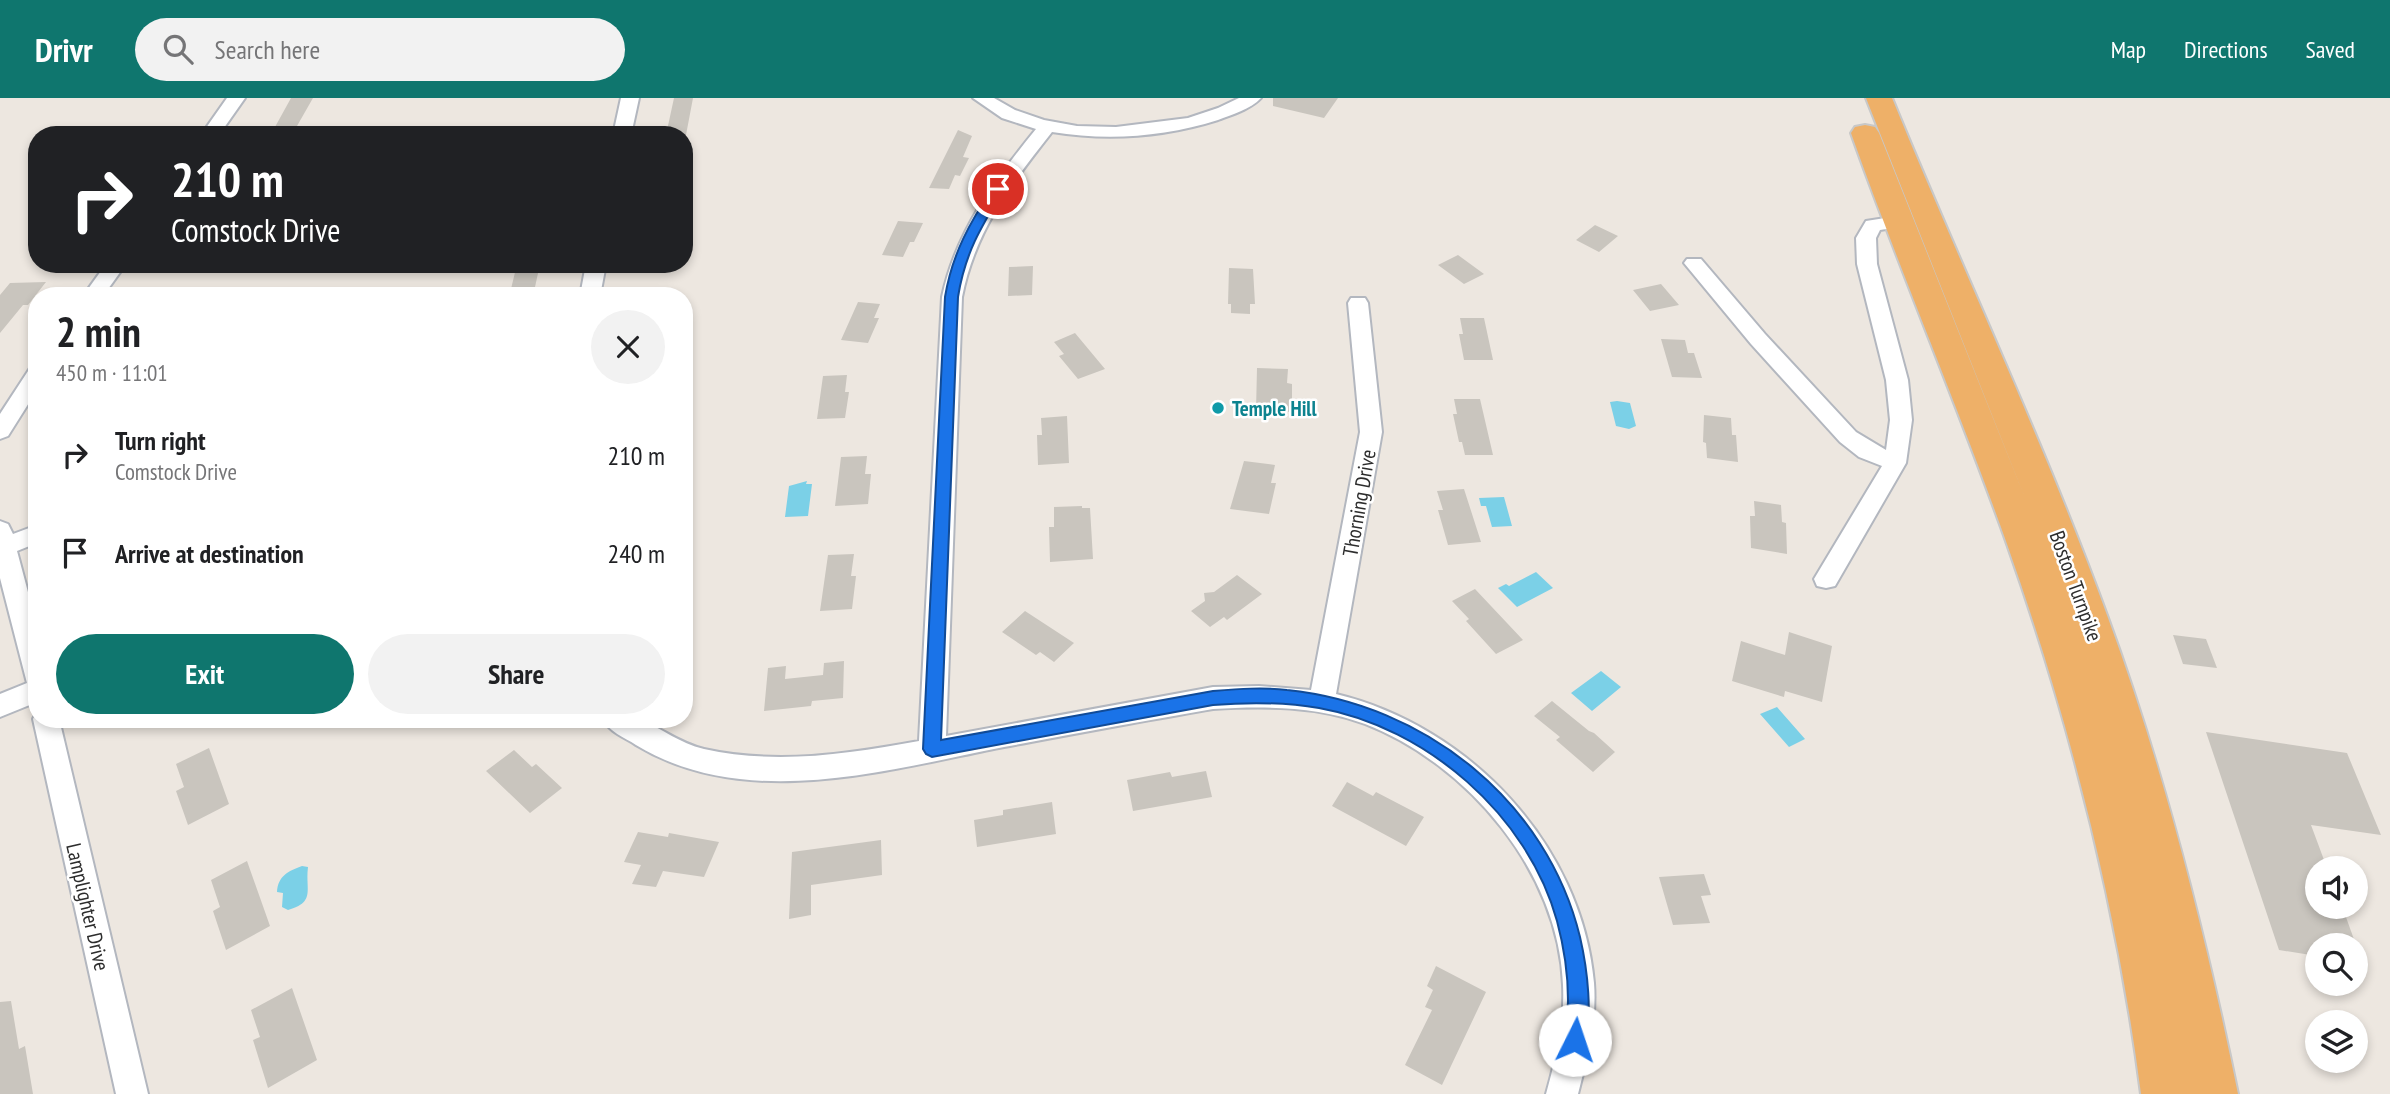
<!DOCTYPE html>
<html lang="en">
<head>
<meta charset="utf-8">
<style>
  :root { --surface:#fff; --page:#f2f2f2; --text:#202124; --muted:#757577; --accent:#0f766e }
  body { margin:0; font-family:"PT Sans Narrow",sans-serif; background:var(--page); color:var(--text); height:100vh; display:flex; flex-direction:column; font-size:26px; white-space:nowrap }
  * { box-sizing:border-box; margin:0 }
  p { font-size:23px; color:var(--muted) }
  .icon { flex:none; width:38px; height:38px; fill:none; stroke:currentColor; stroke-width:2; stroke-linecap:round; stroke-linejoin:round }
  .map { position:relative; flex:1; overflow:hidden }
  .side { position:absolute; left:28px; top:189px; width:665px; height:441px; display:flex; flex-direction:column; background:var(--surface); border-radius:28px; box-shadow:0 4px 10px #0003 }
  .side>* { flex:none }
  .guide { position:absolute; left:28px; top:28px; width:665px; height:147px; border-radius:28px; box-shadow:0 4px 10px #0003; background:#202124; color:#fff; overflow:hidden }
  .fabs { position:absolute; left:2305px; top:758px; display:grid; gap:14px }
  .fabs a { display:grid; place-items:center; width:63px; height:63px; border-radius:50%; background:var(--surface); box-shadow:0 4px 10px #0003; font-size:35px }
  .pin { position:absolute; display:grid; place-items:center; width:60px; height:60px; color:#fff; margin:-30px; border:4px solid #fff; border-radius:50%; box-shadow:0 2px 7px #0007 }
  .me { position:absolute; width:77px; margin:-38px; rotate:4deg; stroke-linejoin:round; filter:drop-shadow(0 0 5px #0008) }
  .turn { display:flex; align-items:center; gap:24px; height:147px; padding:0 28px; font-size:32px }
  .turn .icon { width:91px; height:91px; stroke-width:2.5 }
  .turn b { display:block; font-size:49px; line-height:60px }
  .round { display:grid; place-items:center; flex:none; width:74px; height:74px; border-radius:37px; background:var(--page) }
  .headline { display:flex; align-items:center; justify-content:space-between; height:119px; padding:0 28px }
  h1 { font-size:42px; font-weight:700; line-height:52px }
  .action { display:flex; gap:14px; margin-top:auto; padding:14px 28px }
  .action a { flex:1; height:80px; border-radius:42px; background:var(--accent); color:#fff; font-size:28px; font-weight:700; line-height:80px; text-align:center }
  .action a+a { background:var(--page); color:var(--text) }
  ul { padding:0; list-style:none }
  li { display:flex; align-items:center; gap:21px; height:98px; padding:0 28px }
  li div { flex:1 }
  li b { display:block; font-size:26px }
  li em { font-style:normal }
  header { display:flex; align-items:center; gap:42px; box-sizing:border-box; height:98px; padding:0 35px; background:var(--accent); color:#fff }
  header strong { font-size:33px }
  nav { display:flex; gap:38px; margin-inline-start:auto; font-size:24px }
  .search { width:490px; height:63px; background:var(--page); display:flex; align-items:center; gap:18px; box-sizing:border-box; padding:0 24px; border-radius:38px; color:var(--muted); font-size:26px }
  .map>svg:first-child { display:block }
  .water { fill:#7bd0e7 }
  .building { fill:#c9c5be }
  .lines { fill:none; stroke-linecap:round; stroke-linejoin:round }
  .minor-casing { stroke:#b3b7bf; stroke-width:4 }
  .trunk-casing { stroke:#c8c8c8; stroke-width:4 }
  .minor { fill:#fff; fill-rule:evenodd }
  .trunk { fill:#eeb068; fill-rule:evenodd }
  .route { fill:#1a73e8; stroke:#114b97; stroke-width:2 }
  .culture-dot { fill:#0f9aa8; stroke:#fff; stroke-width:2.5 }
  .labels { text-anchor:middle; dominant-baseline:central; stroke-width:5; stroke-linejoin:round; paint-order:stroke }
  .culture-label { font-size:21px; font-weight:bold; fill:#0d838f; stroke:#fff; text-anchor:start }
  .street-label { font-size:21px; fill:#2d2d2d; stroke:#fff }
</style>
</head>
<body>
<header>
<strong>Drivr</strong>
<div class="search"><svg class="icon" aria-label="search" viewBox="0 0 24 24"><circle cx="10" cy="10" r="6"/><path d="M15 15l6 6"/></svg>Search here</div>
<nav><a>Map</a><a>Directions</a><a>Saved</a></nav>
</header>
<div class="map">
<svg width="2390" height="996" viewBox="0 0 2390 996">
  <rect width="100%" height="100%" fill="#ede7e0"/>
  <path class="water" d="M1617,303l13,2 6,23 -7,3 -13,-3 -6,-24z
    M807,383l-1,3h6l-4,32 -23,1 4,-31z
    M1504,399l8,29 -20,1 -6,-21h-5l-2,-8z
    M1536,474l17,16 -36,19 -19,-19 8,-4 3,2z
    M1601,573l20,16 -29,24 -21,-18z
    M1777,609l28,32 -16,8 -29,-33z
    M302,768l6,1c-3,23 8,35 -20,43l-6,-3 1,-14 -6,-1c1,-16 11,-21 25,-26z"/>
  <path class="building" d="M291,0h22l-16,28 -22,1z
    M674,0h19l-7,37h-20z
    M1273,0h65l-14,20 -51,-12z
    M958,32l14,6 -9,21 6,1 -9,18 -5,-1 -6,14 -20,-1z
    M898,123l25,2 -9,19h-4l-7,15 -21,-2z
    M1595,127l23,11 -19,16 -23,-12z
    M1458,157l26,19 -20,10 -26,-19z
    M517,166h23l-5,23 -24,2z
    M1033,168l-1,29 -24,1 1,-29z
    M1229,170l24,1 2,35h-5v10l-19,-1v-9h-3z
    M46,184l-18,23h-5l-23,28v-38l10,-12z
    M1661,186l18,21 -29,6 -17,-21z
    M858,204l22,2 -6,14h5l-11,25 -27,-3z
    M1460,220h24l9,42h-29l-5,-26h4z
    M1075,235l30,36 -27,10 -19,-23 5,-2 -10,-12z
    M1661,241l24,1 3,13h6l8,25 -30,-1z
    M1257,270l31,1 -1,14 5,1v28l-36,-1z
    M847,277l-2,17h4l-4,26 -28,1 6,-43z
    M1454,301h26l13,56h-28l-3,-13h-3l-6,-28h4z
    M1704,317l27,3 1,17h4l2,27 -31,-4 -1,-15 -3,-1z
    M1067,318l2,47 -31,2 -1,-30h5l-1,-17z
    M867,358l-2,18h6l-3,30 -33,2 6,-49z
    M1244,363l31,4 -4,18h5l-7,31 -39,-5z
    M1464,391l17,53 -33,3 -10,-35h5l-6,-19z
    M1754,403l27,4 1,17 4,1 1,31 -36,-6 -1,-32h5z
    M1082,408v2h8l3,51 -43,3 -1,-35h5v-20z
    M854,456l-3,22h5l-4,33 -32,2 8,-56z
    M1237,477l25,19 -35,26 -3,-3 -14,10 -19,-16 14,-10 -1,-8 10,-1z
    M1475,491l48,51 -27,14 -30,-33 3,-2 -17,-18z
    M1025,513l49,32 -20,19 -14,-10 -4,3 -34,-23z
    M1789,534l43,14 -10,56 -37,-11 -1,6 -52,-16 9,-40 44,14z
    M2173,537l33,4 11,29 -34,-4z
    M844,563l-1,37 -31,3 -1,5 -47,5 4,-43 18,-2 -1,13 38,-4 1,-12z
    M1552,603l37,30 5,2 21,19 -22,20 -37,-32 4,-3 -26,-21z
    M2206,634l141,21 34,82 -70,-10 16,43h-10v38h25l14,39h-39v11l-38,-6z
    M209,650l20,56 -41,21 -12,-34 8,-4 -8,-23z
    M514,652l18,17 4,-3 26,24 -32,25 -44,-42z
    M1206,673l6,26 -79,14 -6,-31 43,-8 2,5z
    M1347,684l26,14 3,-4 48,25 -18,29 -74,-40z
    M1052,704l4,32 -79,13 -3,-27 29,-5v-5z
    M638,734l30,5 1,-4 50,9 -15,35 -41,-6 -7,16 -24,-3 9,-19 -17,-3z
    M881,742l1,35 -71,10v30l-22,4 3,-67z
    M247,763l23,65 -44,24 -13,-39 7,-4 -9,-27z
    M1704,776l7,21 -10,1 9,27 -37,2 -14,-48z
    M1436,868l50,26 -44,93 -37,-20 27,-55 -7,-3 8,-17 -6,-4z
    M292,890l25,72 -49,28 -15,-48 7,-3 -9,-27z
    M11,903l8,48 6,-3 8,48h-33v-92z"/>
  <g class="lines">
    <g class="minor-casing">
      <path id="minor" d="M227,0h18l-26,37h-18z
        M621,0h18l-8,37h-18z
        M973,0h21l21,12 29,10 33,6 39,1 72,-9 30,-10 21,-10h22c-10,11 -30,17 -43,22 -54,17 -110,21 -166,12 -41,52 -77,99 -90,165l-16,439 267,-49 46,-1 52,4 49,-258 -12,-129 3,-5h14l3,5 14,129 -46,262c133,32 246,151 258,289 3,39 -7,75 -16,111h-32c10,-36 19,-71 17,-109 -4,-113 -95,-221 -198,-261 -48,-18 -101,-18 -152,-15 -70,12 -139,25 -209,38 -117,23 -258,65 -368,-2 -12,-8 -27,-13 -33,-26 11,0 27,-3 38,1 22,9 38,23 63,29 72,16 144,5 215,-8l23,-444c14,-66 52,-116 94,-168l-34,-11z
        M1898,118l7,2 2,4 -2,4 -25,4 -4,8 1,26 31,116 4,40 -6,43 -71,123 -9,2 -9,-2 -3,-7 68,-113 -23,-9 -19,-15 -89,-98 -67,-81 3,-4h14l64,75 91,98 30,18 4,-30 -4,-40 -29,-116 -1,-26 10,-17z
        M106,166h20l-23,32h-20z
        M586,166h20l-6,32h-20z
        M37,268v24l-29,46 -8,3v-25l30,-46z
        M0,423l8,3 5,10 24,-9v18l-20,8 20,75v76l-37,15v-23l27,-11 -27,-105z
        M37,613v8h22l89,375h-32l-83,-375z"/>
    </g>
    <g class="trunk-casing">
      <path id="trunk" d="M1866,0h26c71,174 152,344 216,520 57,155 97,315 130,476h-97c-24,-187 -71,-372 -134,-550 -49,-138 -107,-273 -156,-411l4,-6 10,-2 10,2 4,6 146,365z"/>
    </g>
    <use href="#minor" class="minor"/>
    <use href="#trunk" class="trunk"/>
  </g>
  <path class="route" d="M998,87l6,4c-23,38 -39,64 -46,108l-17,443 272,-49c25,-2 50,-4 74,-1 138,14 260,111 293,247 7,30 14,82 3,110l-8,3 -7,-3c-6,-14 0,-32 0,-47 0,-27 -4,-53 -11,-79 -29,-106 -131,-194 -238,-213 -36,-6 -70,-6 -106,-3l-281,52 -6,-3 -3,-5 22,-452c7,-43 25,-75 49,-111z"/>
  <circle class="culture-dot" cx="1218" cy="310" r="7"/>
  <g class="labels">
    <g class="culture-label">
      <text x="1232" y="310">Temple Hill</text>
    </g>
    <g class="street-label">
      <text transform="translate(1359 405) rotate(-80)">Thorning Drive</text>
      <text transform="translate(2076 488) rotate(70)">Boston Turnpike</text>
      <text transform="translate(88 809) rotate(77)">Lamplighter Drive</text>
    </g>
  </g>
</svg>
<div class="fabs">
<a><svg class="icon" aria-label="sound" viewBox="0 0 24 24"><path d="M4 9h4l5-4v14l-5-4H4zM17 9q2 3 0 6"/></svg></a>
<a><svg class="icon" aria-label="search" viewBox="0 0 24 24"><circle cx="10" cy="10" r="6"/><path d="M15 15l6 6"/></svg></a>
<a><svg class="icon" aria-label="layers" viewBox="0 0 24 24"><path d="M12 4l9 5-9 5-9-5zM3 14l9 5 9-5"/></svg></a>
</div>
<div class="pin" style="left:998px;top:91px;background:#d93025"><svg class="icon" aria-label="arrive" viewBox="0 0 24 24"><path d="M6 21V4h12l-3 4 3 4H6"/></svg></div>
<svg class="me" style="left:1575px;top:942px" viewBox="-20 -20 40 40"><circle r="19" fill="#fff"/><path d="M0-13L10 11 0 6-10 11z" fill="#1a73e8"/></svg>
<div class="guide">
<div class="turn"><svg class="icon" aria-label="right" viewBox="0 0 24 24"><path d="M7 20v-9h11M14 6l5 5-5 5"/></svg><div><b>210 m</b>Comstock Drive</div></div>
</div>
<section class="side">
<div class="headline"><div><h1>2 min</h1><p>450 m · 11:01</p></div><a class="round"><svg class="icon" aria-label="close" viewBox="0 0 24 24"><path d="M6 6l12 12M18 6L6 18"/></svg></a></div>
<ul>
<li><svg class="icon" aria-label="right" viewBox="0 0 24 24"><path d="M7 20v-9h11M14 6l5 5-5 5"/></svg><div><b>Turn right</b><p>Comstock Drive</p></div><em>210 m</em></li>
<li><svg class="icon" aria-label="arrive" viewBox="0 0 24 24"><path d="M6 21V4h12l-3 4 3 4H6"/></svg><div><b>Arrive at destination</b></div><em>240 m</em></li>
</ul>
<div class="action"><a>Exit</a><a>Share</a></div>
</section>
</div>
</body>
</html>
